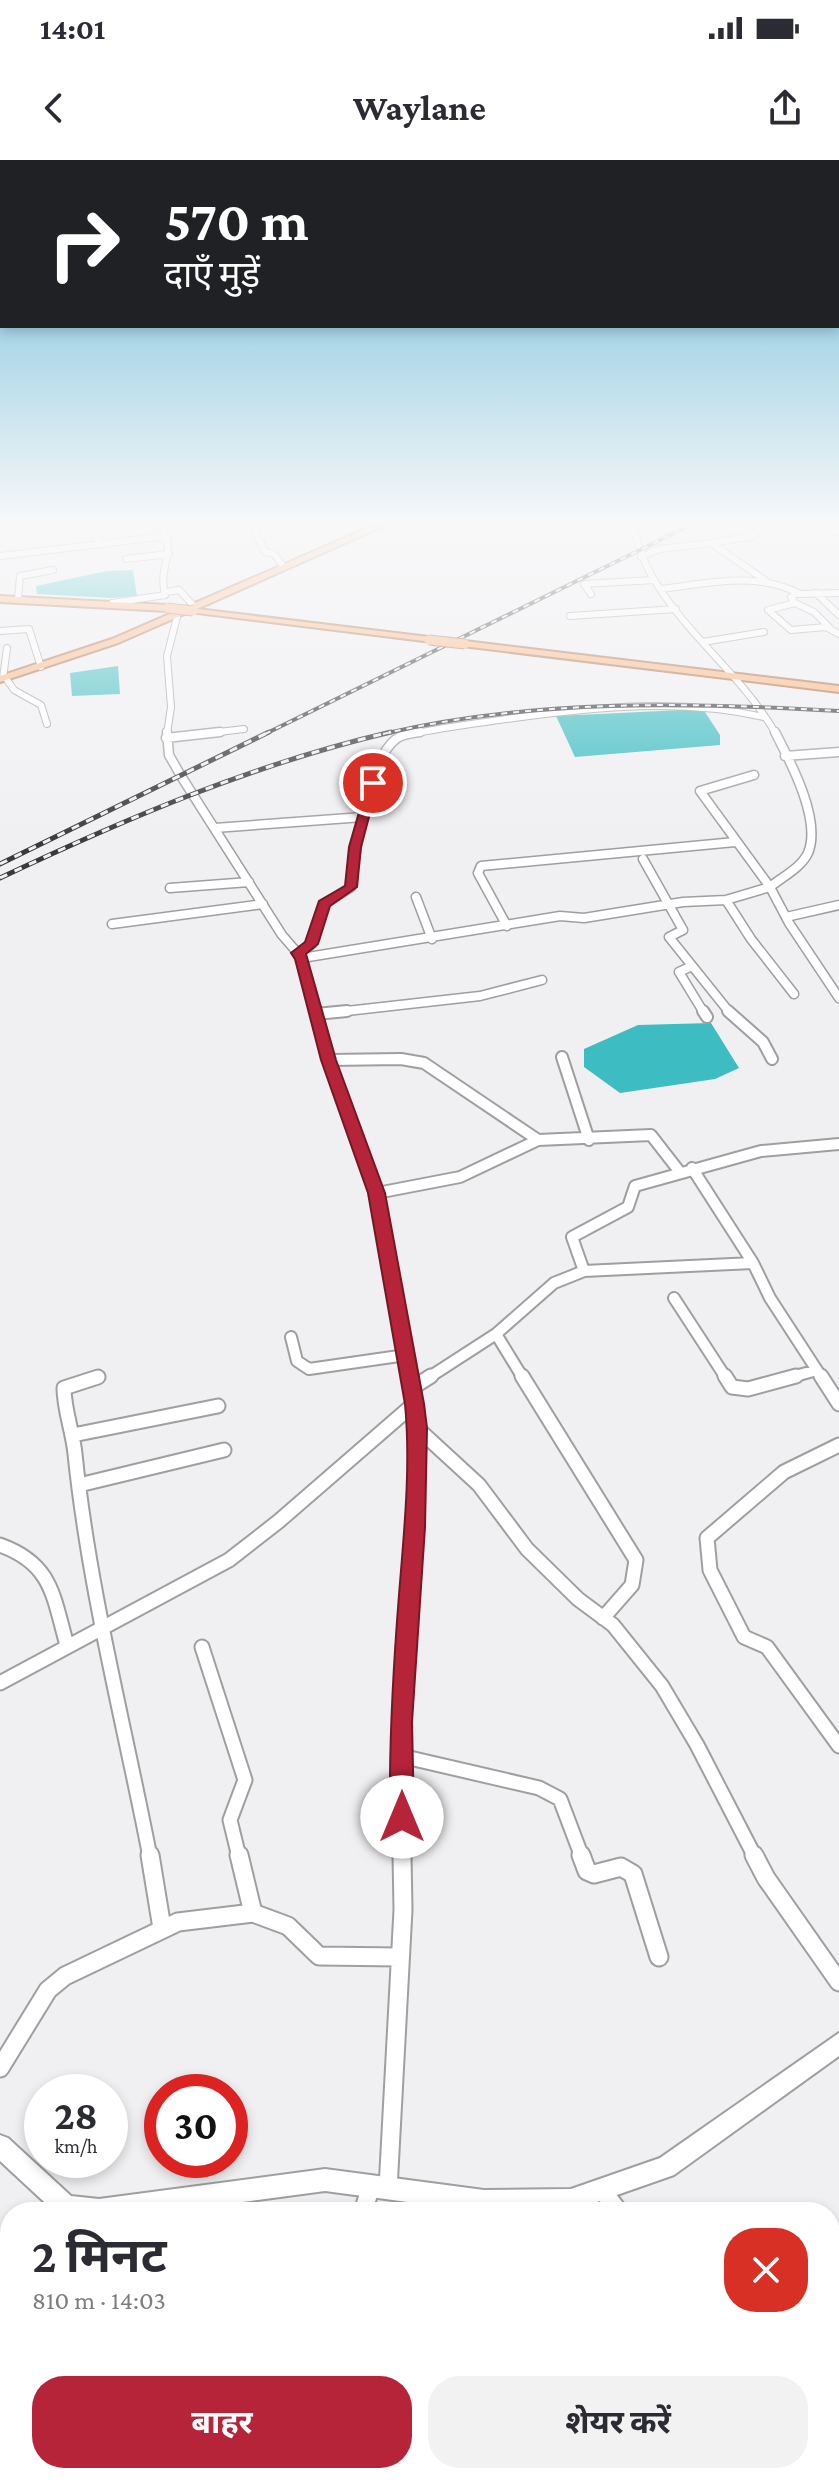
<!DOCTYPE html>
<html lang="hi">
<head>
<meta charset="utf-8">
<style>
  :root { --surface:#fff; --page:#f2f2f3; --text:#2b2b33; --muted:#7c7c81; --accent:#b62439 }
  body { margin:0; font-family:"Crimson Pro","Noto Sans Devanagari",serif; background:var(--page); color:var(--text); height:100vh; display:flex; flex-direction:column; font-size:30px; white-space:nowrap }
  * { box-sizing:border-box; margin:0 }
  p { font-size:26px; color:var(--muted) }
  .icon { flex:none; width:44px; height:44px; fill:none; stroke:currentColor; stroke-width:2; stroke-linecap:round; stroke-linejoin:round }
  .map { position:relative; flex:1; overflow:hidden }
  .drawer { position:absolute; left:0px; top:2042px; width:840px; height:282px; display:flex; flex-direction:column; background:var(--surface); border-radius:32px 32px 0 0; box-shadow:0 4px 12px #0003 }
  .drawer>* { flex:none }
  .banner { position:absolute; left:0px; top:0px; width:840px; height:168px; box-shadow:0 4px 12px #0003; background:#202124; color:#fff; overflow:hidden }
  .speed { position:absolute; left:24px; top:1914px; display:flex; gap:16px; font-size:40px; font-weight:700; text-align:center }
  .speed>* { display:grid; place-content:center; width:104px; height:104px; border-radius:50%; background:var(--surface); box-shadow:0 4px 12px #0003; line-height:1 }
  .speed small { font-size:20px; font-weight:400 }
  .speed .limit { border:12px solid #d22; background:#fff; color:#111 }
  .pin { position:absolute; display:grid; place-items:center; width:68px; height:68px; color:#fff; margin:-34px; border:4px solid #fff; border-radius:50%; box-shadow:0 2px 8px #0007 }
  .me { position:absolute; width:88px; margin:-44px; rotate:0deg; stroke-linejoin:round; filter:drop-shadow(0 0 6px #0008) }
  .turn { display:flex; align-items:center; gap:28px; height:168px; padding:0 32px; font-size:36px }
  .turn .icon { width:104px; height:104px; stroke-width:2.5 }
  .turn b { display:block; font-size:56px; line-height:68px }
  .round { display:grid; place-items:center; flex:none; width:84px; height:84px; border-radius:32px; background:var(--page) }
  .head { display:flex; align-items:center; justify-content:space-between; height:136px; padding:0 32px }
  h1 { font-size:48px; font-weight:700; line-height:60px }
  .cta { display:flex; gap:16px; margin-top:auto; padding:16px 32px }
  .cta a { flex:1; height:92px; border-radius:32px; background:var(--accent); color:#fff; font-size:32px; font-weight:700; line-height:92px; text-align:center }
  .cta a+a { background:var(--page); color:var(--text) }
  .status { display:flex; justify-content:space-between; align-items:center; height:56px; padding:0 40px; background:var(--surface); direction:ltr }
  .status svg { height:22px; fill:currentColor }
  header { display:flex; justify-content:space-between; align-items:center; height:104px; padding:0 32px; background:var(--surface); font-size:36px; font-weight:700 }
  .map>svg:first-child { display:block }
  .water { fill:#3dbdc1 }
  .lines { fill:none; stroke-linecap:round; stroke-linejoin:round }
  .minor-far4-casing { stroke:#9f9ea1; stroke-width:8 }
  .minor-far3-casing { stroke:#9f9ea1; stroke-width:11 }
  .minor-far2-casing { stroke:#9f9ea1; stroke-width:14 }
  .minor-far1-casing { stroke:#9f9ea1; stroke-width:17 }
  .minor-casing { stroke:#9f9ea1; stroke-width:21 }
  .tertiary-casing { stroke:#9f9ea1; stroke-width:4 }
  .trunk-casing { stroke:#ac7046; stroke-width:4 }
  .minor-far4 { stroke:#fff; stroke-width:6 }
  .minor-far3 { stroke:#fff; stroke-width:8 }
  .minor-far2 { stroke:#fff; stroke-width:10 }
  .minor-far1 { stroke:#fff; stroke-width:13 }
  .minor { stroke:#fff; stroke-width:17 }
  .tertiary { fill:#fff; fill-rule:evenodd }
  .trunk { fill:#fcb37f; fill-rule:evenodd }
  .rail-far1-casing { stroke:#3a393b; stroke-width:4 }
  .rail-casing { stroke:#3a393b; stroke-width:5 }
  .rail-far1 { stroke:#f0eff2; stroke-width:2; stroke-dasharray:6; stroke-linecap:butt }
  .rail { stroke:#f0eff2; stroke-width:3; stroke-dasharray:8; stroke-linecap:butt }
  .trunk-bridge-casing { stroke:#ac7046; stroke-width:11; stroke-linecap:butt }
  .trunk-bridge { stroke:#fcb37f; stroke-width:9 }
  .route { fill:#b62439; stroke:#761725; stroke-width:2 }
</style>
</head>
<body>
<div class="status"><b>14:01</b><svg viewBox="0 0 49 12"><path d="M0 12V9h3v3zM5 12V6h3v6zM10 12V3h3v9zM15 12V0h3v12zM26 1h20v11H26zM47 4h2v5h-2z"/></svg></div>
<header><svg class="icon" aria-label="back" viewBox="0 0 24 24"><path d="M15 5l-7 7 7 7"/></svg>Waylane<svg class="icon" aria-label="share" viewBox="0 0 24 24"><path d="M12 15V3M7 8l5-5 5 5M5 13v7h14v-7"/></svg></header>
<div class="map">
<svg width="839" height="2323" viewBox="0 0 839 2323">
  <rect width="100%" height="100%" fill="#f0eff2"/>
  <path class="water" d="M133,410l4,26 -26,2 -74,-4 -1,-8 71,-15z
    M118,506l2,28 -48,2 -2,-23z
    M703,549l17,26v10l-145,12 -19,-41z
    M711,863l28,45 -24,11 -95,14 -36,-26v-18l54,-24z"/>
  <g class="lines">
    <g class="minor-far4-casing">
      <path id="minor-far4" d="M86,360l14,23
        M250,360l15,32 9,2 10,13
        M631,360c6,20 11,40 22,58 34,58 90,98 123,156
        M797,360l42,12
        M160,365l69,-5
        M711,383l43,-7 2,-6 44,-9
        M0,396l168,-20
        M641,397l18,-8 52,-6 55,38
        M126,399l43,-5
        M661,429c44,-5 96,-18 137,4l-7,4 4,6 -27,7 23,20 35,-3 13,7
        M166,432l13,-2 15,16
        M816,433l23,22
        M591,434l-7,-10 70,-4
        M798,434l41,-1
        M18,439l2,-23 33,-6
        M112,443l53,-8c-8,-32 15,-41 -8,-75
        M795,443l19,9 15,15
        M570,456l106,-7
        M0,471l29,-2 12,38
        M703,482l61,-10
        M5,517l9,13 27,15 6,19
        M3,518l4,-30
        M167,574l4,-27 -4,-51 11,-43
        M202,574l42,-5
        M411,574c34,-7 68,-11 103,-16 84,-11 167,-20 250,-1"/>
    </g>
    <g class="minor-far3-casing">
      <path id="minor-far3" d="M167,572l2,23 12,21 101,159 20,23 14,55
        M775,572c15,29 47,88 33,121 -7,15 -26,24 -38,34l19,36 50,75
        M166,578l54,-6
        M785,596l54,-4
        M215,668l148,-11
        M643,699l40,71 -14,7 61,76
        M170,728l79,-6
        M416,737l16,42
        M726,740l25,39 43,55
        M786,757l53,-12
        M112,764l151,-20
        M507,766l-29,-53 3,-7 254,-24
        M298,793l14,-9 12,-40 27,-17c4,-34 17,-127 45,-148 6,-5 17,-6 24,-7
        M302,798l258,-42 24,2 99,-16 43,-2 44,-13 -70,-96 54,-16
        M692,806l-13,6 25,41
        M329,853l151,-17 62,-16"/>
    </g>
    <g class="minor-far2-casing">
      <path id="minor-far2" d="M316,851l13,49 48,133 32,185
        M703,851l4,6
        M728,851l35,31 9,17
        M316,854l31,-3
        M562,897l27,83
        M329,900l72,-1 23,4 114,77 113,-5 28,36
        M692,1008l61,95
        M377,1033l83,-16 78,-37
        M584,1111l-12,-34 56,-30 7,-21 126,-35 78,-7
        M674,1138l52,80
        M496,1174l27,44
        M291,1177l6,24 12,8 97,-14
        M428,1218l68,-44 58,-51 30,-12 169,-8 17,35 52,80
        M788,1218l29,-8"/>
    </g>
    <g class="minor-far1-casing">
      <path id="minor-far1" d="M522,1216l114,184 -4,25 -29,33
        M725,1216l7,11 16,2 48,-13
        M821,1216l18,28
        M98,1217l-34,11c0,22 9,44 11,66 14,136 49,269 75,403
        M412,1228l19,-12
        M417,1268l62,57 48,64 51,50 35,26 49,61 35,59 58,112
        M73,1275l145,-29
        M839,1285l-55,27 -77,66 3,32 34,67 23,10 72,99
        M79,1325l145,-35
        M0,1385c53,19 53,52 67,100
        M202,1487l43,133 -15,40 9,37
        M0,1523l229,-123 50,-39 135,-117 -5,-28
        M401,1596l138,32 21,11 22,58
        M402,1697c0,-78 0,-155 6,-233 4,-72 15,-148 6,-220"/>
    </g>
    <g class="minor-casing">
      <path id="minor" d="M150,1695l12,73
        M581,1695l6,16 7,3 27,-7 12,7 26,83
        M754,1695l12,23 73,104
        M253,1753l35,13 31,30 81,1
        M0,1908l48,-78 17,-14 113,-54 75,-9 -14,-58
        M388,2029l15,-279 -1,-55
        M602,2030l17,22
        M363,2052l8,-26
        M0,2197l10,37
        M0,2263l10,-5
        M830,2306l9,10
        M32,2314l2,9
        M464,2314l1,9
        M265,2323l4,-9
        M774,2323l6,-9"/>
    </g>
    <g class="tertiary-casing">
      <path id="tertiary" d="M839,1873v23l-165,119 -103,36 -88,1 -158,-21 -157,21h-113l-55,-51v-26l8,3 63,58 28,3 226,-30 159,21 87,-1 89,-31z"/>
    </g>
    <g class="trunk-casing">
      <path id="trunk" d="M386,360h11l-200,89 232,28 5,3 -2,2 -243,-30 -71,31 -118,39v-6l112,-37z
        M0,436l167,9 5,3 -5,3 -167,-9z
        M465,481l374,45v6l-377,-46 -2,-2z"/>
    </g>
    <use href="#minor-far4" class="minor-far4"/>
    <use href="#minor-far3" class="minor-far3"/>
    <use href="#minor-far2" class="minor-far2"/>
    <use href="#minor-far1" class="minor-far1"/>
    <use href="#minor" class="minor"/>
    <use href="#tertiary" class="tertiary"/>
    <use href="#trunk" class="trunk"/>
    <g class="rail-far1-casing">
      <path id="rail-far1" d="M265,574l436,-214
        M383,574c149,-35 304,-32 456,-23"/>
    </g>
    <g class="rail-casing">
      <path id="rail" d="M0,704l269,-132
        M0,718c127,-60 254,-114 391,-146"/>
    </g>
    <use href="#rail-far1" class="rail-far1"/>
    <use href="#rail" class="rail"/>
    <g class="trunk-bridge-casing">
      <path id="trunk-bridge" d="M167,448l26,3
        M429,480l36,4"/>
    </g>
    <use href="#trunk-bridge" class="trunk-bridge"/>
  </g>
  <linearGradient id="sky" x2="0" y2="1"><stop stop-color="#63b8d8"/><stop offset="0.53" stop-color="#f8f8f9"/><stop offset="1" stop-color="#f8f8f9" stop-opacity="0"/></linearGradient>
  <rect width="839" height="685" fill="url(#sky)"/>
  <path class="route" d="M368,621l10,2 -17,64 -4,40 -27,19 -12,38 -12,10 30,106 49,133 39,211 3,24 -2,99 -13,195 2,95 -3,9 -9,3 -9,-3 -3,-9c-1,-74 3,-147 9,-222 5,-63 12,-128 6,-191l-37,-211 -47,-133 -26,-101 -4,-6 14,-11 14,-41 26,-15 4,-39z"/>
</svg>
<div class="speed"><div>28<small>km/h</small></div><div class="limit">30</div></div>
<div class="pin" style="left:373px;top:623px;background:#d93025"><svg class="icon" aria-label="arrive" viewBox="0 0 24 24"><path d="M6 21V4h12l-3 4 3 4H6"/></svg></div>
<svg class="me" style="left:402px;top:1657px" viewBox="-20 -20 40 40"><circle r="19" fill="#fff"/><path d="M0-13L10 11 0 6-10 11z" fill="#b62439"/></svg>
<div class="banner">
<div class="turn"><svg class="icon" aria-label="right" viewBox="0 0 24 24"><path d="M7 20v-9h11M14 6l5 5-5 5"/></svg><div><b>570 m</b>दाएँ मुड़ें</div></div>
</div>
<section class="drawer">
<div class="head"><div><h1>2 मिनट</h1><p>810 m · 14:03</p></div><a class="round" style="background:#d93025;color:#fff"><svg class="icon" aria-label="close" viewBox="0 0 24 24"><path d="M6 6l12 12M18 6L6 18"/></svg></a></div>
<div class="cta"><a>बाहर</a><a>शेयर करें</a></div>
</section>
</div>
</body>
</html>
